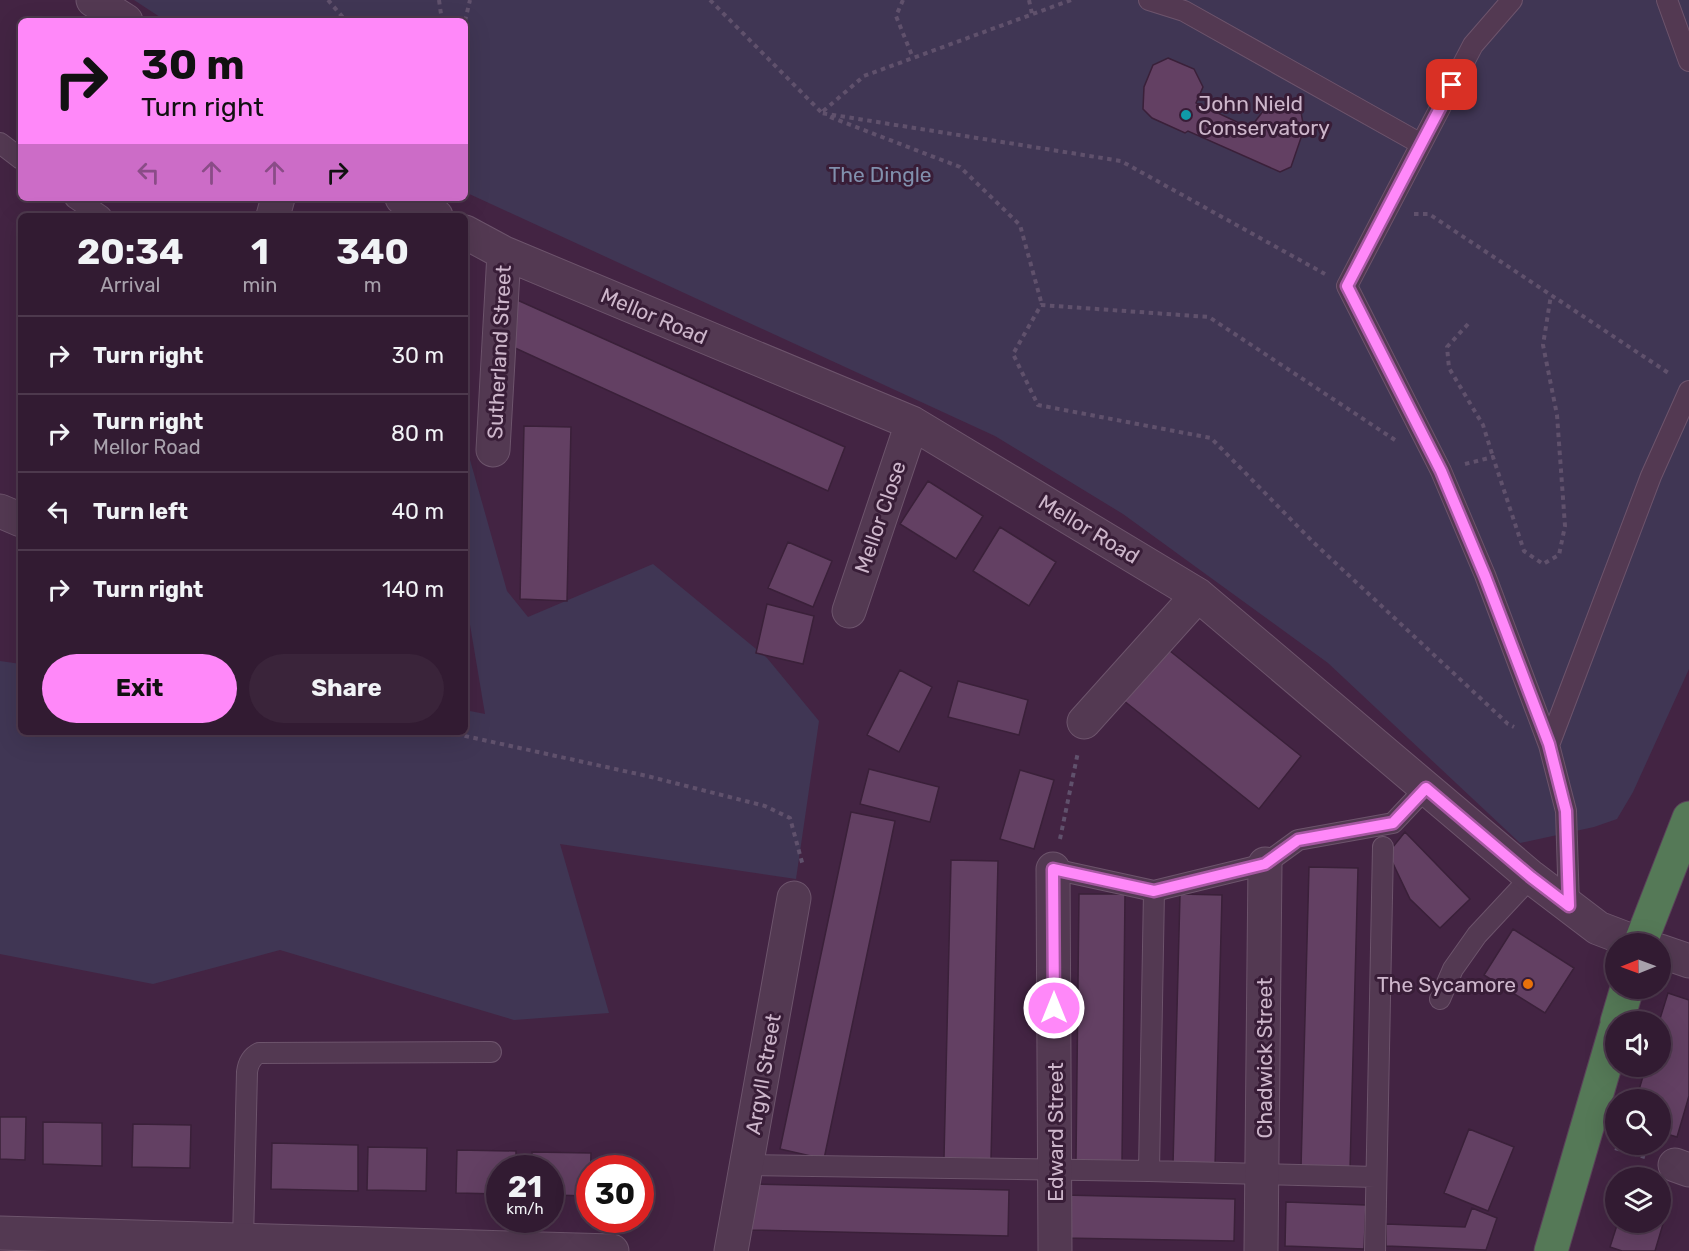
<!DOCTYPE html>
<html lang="en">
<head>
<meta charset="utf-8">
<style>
  :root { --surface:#321b32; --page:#3a243a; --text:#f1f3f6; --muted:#a8a1ac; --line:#4d394d; --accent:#ff88f9 }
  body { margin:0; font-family:Rubik,sans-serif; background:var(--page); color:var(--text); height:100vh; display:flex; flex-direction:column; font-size:22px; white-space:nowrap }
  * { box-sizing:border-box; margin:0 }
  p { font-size:20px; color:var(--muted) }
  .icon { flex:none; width:33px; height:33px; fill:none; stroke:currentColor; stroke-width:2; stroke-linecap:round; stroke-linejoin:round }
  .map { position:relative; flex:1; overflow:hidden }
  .sheet { position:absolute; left:18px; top:213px; width:450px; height:522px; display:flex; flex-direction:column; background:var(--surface); border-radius:9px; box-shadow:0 6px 24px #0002,0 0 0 2px var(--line) }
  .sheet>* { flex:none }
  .top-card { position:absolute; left:18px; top:18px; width:450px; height:183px; border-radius:9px; box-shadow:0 6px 24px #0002,0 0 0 2px var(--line); background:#ff88f9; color:#111; overflow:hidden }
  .needle { width:39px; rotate:269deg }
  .fabs { position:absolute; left:1605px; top:933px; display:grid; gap:12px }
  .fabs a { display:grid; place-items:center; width:66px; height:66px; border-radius:50%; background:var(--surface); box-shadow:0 6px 24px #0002,0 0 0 2px var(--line); font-size:30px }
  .speed { position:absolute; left:486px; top:1155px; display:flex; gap:12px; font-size:30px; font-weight:700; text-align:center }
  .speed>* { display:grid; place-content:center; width:78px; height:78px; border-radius:50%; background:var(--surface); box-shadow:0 6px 24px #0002,0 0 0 2px var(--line); line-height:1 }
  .speed small { font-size:15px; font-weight:400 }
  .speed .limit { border:9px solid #d22; background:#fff; color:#111 }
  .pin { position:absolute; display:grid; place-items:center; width:51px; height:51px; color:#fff; margin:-26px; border-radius:12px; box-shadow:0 3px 9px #0006 }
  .me { position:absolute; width:66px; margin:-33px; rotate:0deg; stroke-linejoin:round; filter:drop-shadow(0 0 4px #0008) }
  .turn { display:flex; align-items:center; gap:21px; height:126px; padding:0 24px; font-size:27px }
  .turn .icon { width:78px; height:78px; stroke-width:2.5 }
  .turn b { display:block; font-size:42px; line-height:51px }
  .lanes { display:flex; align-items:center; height:57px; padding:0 24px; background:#0003; justify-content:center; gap:30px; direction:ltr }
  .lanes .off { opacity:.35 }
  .eta { display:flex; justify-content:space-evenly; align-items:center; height:102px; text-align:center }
  .eta b { font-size:36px; font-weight:700; line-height:42px }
  .cta { display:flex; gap:12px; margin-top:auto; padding:12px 24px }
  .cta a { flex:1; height:69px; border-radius:36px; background:var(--accent); color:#111; font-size:24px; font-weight:700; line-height:69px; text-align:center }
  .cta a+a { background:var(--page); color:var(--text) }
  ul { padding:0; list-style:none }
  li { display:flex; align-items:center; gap:18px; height:78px; padding:0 24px; border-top:2px solid var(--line) }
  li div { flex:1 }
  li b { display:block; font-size:22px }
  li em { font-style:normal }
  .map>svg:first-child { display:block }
  .green { fill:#403654 }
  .building { fill:#634063; stroke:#3a2039; stroke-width:1.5 }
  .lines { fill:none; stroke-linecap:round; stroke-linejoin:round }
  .lane-casing { stroke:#6d546c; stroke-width:22 }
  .street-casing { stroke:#6d546c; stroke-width:35 }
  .highway-casing { stroke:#5a4159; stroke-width:35 }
  .path { stroke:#60516c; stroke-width:4; stroke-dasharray:4.5 4.5; stroke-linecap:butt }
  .lane { stroke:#533952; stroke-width:20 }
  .street { stroke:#533952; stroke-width:33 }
  .highway { stroke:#557957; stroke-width:33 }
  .route-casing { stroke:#a658a2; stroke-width:15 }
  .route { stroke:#ff88f9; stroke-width:10 }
  .culture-dot { fill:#0f9aa8; stroke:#381d37; stroke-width:2 }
  .food-dot { fill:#e8710a; stroke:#381d37; stroke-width:2 }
  .labels { text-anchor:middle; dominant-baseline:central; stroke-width:6; stroke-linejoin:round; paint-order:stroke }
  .poi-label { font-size:21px; fill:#cdb6cb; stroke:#381d37; text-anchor:start }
  .park-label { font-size:21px; fill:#8190ad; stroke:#381d37 }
  .street-label { font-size:21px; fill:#cdb6cb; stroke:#381d37 }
</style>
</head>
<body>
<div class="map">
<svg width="1689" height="1251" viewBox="0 0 1689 1251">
  <rect width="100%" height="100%" fill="#432443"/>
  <path class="green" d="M134,0h1555v669l-56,123 -16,27 -23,8 -74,16 -192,-180 -205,-149 -128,-78 -530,-244v-171h-299z
    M465,442l42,149 21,26 125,-53 114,94 52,63 -23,158 -236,-35 49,169 -95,7 -234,-70 -127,34 -153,-30v-293l21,3v68h444v-22l20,4 -20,-119z"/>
  <path class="building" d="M1168,58l26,11 9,18 -7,16 54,25 14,-18 16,-5 21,7 3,17 -13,38 -11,5 -92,-41 -3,2 -33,-15 -9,-9 1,-22 9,-22z
    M515,299l330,148 -17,44 -313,-143z
    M524,426l47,1 -4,174 -47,-2z
    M928,481l55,35 -27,43 -56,-35z
    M1000,527l56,35 -27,44 -56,-35z
    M788,542l44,19 -19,46 -45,-19z
    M767,604l47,12 -11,48 -47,-11z
    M1165,647l136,109 -42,53 -136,-109z
    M900,670l32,17 -33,65 -32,-17z
    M958,681l70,19 -9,35 -71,-18z
    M869,769l70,18 -9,35 -70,-18z
    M1020,770l34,10 -20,69 -34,-10z
    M851,812l44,9 -71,338 -44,-10z
    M1405,832l65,67 -30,29 -30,-29 -22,-46z
    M951,860l47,1 -7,298 -47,-1z
    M1309,867l49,1 -8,302 -49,-2z
    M1079,894h46l-3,268 -46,-1z
    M1180,894l42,1 -7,271 -42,-1z
    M1513,929l61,39 -29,45 -61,-38z
    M1668,993l21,7v96l-12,41 -17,-5v-32h-24l10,-34h14l-1,-44z
    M0,1117h26l-1,43 -25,-1z
    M43,1122l59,1v43l-59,-2z
    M133,1124l58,1 -1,43 -58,-1z
    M1469,1129l45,18 -26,64 -44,-18z
    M272,1143l86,2v46l-87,-2z
    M368,1147l59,1 -1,43 -59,-1z
    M457,1150l59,1v17h-16v26l-44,-1z
    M532,1152l59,1 -1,43 -40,-1v-27h-18z
    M750,1184l259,6 -1,46 -260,-6z
    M1063,1195l172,4 -1,42 -172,-3z
    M1286,1202l80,3 -2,44 -79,-3z
    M1472,1208l25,10 -11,32 -100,-4v-22l79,3z
    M1618,1222h39l6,2 -8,27h-33l-12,-4z"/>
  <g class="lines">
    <g class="lane-casing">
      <path id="lane" d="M1149,0l35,11 237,133
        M1512,0l-39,45 -126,241 94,185 44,104 64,170 17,66 3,95
        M1667,0l22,61
        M0,143l21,16
        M75,198l26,18
        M1549,745l102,-269 38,-85
        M1053,869l101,22 111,-27 33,-24 95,-17 33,-35
        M1440,999l13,-30 24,-34 54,-58
        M747,1165l402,6 227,6
        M1149,1171l5,-280
        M243,1240l4,-168c1,-8 4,-15 12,-19l232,-1
        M1375,1251l8,-404"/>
    </g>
    <g class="street-casing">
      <path id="street" d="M93,0l33,21
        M402,198l34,18
        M273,216l5,-18
        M465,232l39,21 408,170 286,172 333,282 67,51 42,16
        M493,450l11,-197
        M0,511l21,9
        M849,611l63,-188
        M1084,722l114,-127
        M1053,869l2,382
        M1660,951l29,10
        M1675,1165l14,5
        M0,1233l612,18
        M731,1251l63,-353
        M1261,1251l4,-387"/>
    </g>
    <g class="highway-casing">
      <path id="highway" d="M1640,944l49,-126
        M1617,1022l10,-34
        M1551,1251l65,-223"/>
    </g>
    <path class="path" d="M328,0l18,21
      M439,0l3,21
      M710,0l113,114
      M903,0l-7,16 17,42
      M1029,0l3,14
      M1071,0l-207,76 -43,37 300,48 204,113
      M465,21l5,-21
      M830,117l130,50 60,58 22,80
      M1414,214h15l241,160
      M1468,324l-21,23 2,21 34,57 10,32
      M1395,440l-186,-123 -168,-12 -28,49 25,51 173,33 102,104 195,182 6,3
      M1465,464l28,-7 31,94 19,13 16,-9 6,-29 -8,-111 -14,-70 8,-50
      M447,732l200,44 118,30 25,12 13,48
      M1060,839l18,-87
      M1615,1148l30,9"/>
    <use href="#lane" class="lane"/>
    <use href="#street" class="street"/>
    <use href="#highway" class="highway"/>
  </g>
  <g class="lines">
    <g class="route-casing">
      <path id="route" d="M1054,1008l-1,-139 101,22 111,-27 33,-24 95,-17 33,-35 105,89 38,29 -3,-95 -17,-67 -64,-168 -44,-105 -94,-185 105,-201"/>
    </g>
    <use href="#route" class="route"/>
  </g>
  <circle class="culture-dot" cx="1186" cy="115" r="6"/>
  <circle class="food-dot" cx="1528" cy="984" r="6"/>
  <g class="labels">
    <g class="poi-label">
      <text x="1198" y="103">John Nield<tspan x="1198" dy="24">Conservatory</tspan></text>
      <text x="1516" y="984" text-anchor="end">The Sycamore</text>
    </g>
    <g class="park-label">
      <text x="880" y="174">The Dingle</text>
    </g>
    <g class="street-label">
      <text transform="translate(654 316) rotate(23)">Mellor Road</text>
      <text transform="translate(499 352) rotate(-87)">Sutherland Street</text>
      <text transform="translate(880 517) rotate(-71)">Mellor Close</text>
      <text transform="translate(1089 529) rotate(31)">Mellor Road</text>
      <text transform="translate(1264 1058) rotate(-90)">Chadwick Street</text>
      <text transform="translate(763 1074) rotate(-80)">Argyll Street</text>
      <text transform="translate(1055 1132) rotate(-90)">Edward Street</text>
    </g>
  </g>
</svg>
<div class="fabs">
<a><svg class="needle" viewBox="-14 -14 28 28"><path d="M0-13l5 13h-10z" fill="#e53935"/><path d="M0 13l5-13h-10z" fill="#a8a1ac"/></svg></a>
<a><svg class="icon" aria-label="sound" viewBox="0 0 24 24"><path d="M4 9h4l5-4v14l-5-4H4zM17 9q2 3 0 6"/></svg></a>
<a><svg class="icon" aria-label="search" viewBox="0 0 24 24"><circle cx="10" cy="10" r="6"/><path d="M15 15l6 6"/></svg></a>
<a><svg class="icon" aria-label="layers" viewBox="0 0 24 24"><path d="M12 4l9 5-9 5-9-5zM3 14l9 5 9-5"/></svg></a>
</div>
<div class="speed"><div>21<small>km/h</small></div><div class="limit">30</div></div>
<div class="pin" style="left:1452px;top:85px;background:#d93025"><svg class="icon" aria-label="arrive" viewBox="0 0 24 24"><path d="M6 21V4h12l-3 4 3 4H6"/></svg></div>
<svg class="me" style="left:1054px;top:1008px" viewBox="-20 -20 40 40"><circle r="17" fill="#ff88f9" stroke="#fff" stroke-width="3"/><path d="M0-11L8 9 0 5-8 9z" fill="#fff"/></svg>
<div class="top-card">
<div class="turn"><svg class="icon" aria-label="right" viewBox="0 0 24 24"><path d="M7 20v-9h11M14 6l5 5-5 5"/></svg><div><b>30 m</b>Turn right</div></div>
<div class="lanes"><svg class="icon off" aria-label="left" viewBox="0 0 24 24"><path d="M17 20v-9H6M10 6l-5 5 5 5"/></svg><svg class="icon off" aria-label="ahead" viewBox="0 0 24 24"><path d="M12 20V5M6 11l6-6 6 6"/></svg><svg class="icon off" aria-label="ahead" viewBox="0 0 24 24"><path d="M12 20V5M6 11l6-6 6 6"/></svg><svg class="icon" aria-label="right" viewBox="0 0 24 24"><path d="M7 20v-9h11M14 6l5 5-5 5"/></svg></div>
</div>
<section class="sheet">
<div class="eta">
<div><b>20:34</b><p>Arrival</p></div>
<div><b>1</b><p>min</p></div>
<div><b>340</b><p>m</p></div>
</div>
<ul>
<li><svg class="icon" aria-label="right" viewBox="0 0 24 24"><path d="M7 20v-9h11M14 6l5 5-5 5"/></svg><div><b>Turn right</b></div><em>30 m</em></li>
<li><svg class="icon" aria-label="right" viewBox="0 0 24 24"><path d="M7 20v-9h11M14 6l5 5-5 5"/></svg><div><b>Turn right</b><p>Mellor Road</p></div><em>80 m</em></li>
<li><svg class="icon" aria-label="left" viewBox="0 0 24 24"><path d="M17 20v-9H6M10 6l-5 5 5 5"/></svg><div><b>Turn left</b></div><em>40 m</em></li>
<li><svg class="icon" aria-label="right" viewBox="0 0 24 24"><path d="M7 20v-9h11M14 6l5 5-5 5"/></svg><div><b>Turn right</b></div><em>140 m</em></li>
</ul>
<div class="cta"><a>Exit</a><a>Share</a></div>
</section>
</div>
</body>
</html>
